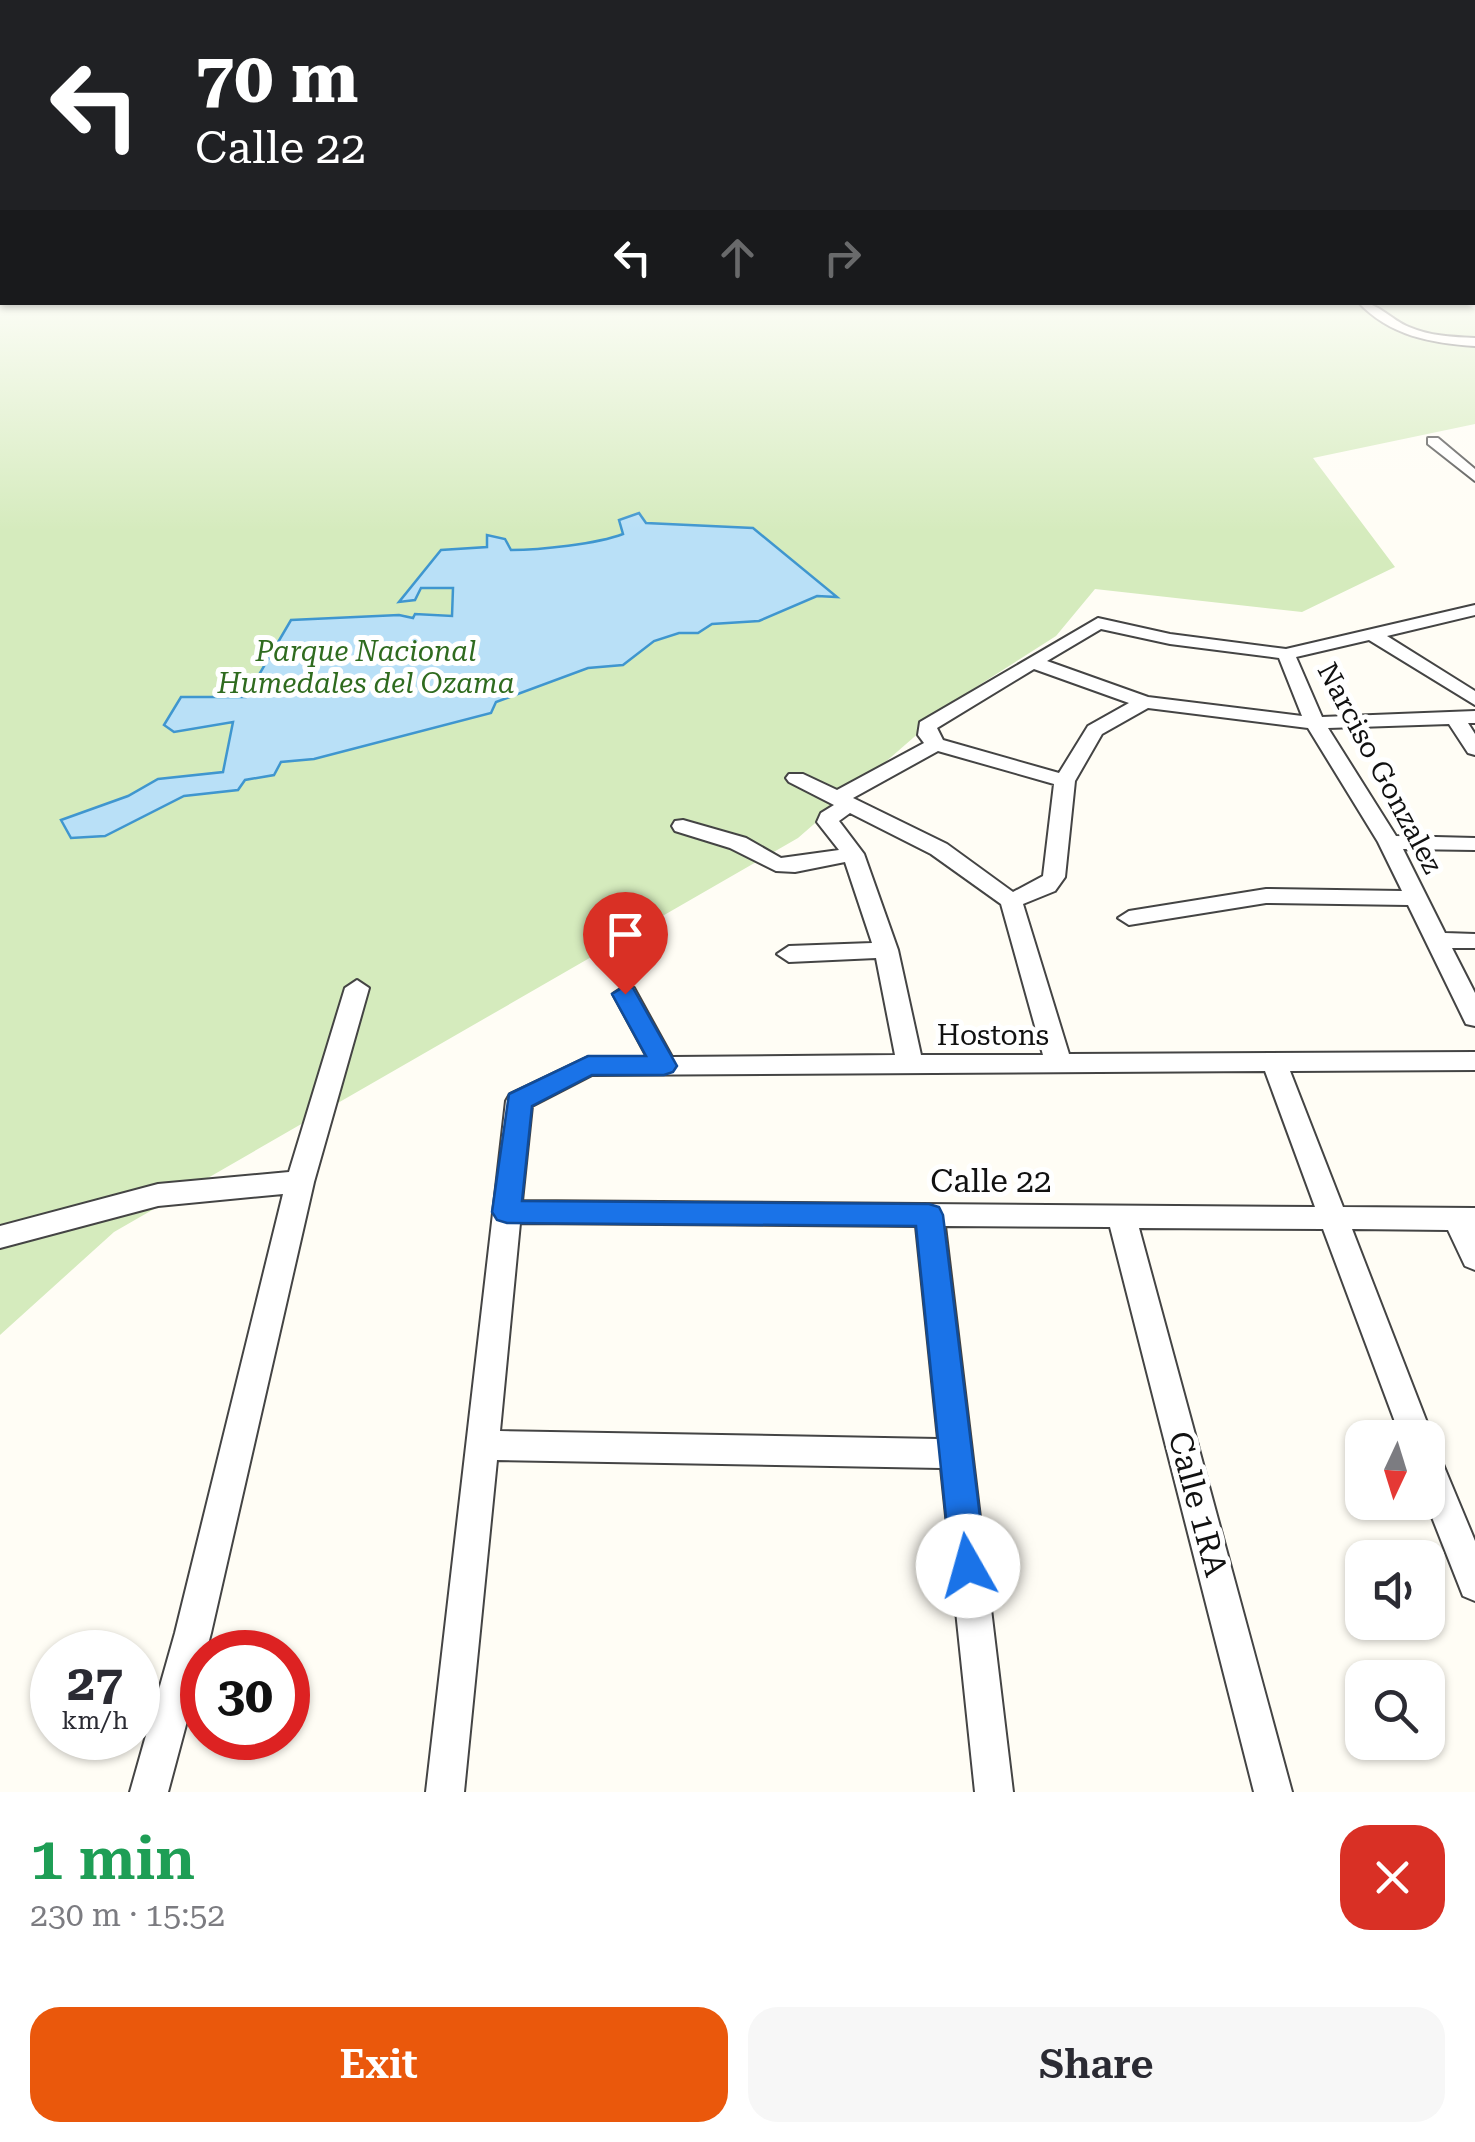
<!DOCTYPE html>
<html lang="en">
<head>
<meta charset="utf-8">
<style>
  :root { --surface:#fff; --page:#f7f7f7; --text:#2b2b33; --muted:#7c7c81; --accent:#ea580c }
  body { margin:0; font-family:"Roboto Serif",serif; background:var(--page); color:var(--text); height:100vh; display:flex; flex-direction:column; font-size:38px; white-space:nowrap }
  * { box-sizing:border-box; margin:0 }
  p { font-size:32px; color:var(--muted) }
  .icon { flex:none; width:55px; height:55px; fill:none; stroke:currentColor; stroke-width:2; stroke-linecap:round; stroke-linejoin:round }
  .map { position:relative; height:1792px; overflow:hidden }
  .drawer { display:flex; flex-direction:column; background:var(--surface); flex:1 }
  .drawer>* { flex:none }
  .banner { position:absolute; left:0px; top:0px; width:1475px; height:305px; box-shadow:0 2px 8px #0004; background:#202124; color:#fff; overflow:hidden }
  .needle { width:65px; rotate:184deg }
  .tools { position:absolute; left:1345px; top:1420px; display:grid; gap:20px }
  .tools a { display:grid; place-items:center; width:100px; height:100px; border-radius:20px; background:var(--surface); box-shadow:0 2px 8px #0004; font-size:50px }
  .speed { position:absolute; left:30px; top:1630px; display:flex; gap:20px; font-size:50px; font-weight:700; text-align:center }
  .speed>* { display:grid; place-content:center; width:130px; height:130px; border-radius:50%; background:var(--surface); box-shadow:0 2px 8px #0004; line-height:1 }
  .speed small { font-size:25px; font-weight:400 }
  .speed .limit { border:15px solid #d22; background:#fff; color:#111 }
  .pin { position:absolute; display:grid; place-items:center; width:85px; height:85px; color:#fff; margin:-102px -42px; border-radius:50% 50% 50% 0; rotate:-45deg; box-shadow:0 0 10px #0007 }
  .pin .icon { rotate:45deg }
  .me { position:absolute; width:110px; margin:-55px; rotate:353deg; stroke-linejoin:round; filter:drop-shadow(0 0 8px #0008) }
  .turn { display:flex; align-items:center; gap:35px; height:210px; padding:0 30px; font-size:45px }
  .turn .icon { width:130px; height:130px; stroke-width:2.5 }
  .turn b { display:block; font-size:70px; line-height:85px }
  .lanes { display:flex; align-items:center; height:95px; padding:0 30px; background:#0003; justify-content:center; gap:50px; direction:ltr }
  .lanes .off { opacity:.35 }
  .round { display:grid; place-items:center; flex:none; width:105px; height:105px; border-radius:30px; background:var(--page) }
  .head { display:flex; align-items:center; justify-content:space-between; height:170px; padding:0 30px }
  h1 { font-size:60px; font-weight:600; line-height:75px; color:#1e9e55 }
  .primary-button { display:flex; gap:20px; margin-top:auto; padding:20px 30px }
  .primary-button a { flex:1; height:115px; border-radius:30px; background:var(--accent); color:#fff; font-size:40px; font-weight:600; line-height:115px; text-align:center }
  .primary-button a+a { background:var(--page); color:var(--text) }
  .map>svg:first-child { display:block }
  .green { fill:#d5ebbd }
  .water { fill:#b9e0f7; stroke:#3f96cf; stroke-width:2.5 }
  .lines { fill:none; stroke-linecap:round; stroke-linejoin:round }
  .street-casing { stroke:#444; stroke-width:4 }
  .street { fill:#fff; fill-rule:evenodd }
  .route { fill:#1a73e8; stroke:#114b97; stroke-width:2.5 }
  .labels { text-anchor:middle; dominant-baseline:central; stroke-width:10; stroke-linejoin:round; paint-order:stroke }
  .park-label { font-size:28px; font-style:italic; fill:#2f6b1f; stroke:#fff }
  .street-label { font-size:28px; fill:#111; stroke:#fff }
  .near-street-label { font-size:32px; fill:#111; stroke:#fff }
</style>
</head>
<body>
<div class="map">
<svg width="1475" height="1792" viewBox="0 0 1475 1792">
  <rect width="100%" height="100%" fill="#fffdf5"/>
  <path class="green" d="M0,281l2,21h1459l14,7v115l-162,34 82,109 -93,45 -207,-23 -39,47 -97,62 -161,140 -684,394 -114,103z"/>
  <path class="water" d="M639,513l7,10 107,5 84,69 -20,-1 -58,25 -47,3 -14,9h-19l-25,8 -31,24 -35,3 -92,34 -5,11 -177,46 -33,3 -7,13 -29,5 -7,10 -54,6 -79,40 -34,2 -10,-18 67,-24 30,-17 65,-7 10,-50 -59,10 -10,-7 17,-28h65l45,-77 108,-5 14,3 2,-4 37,2 1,-28h-32l-6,12 -16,2 42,-52 46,-3v-12l18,4 6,11c29,0 86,-6 112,-16l-4,-14z"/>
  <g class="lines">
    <g class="street-casing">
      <path id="street" d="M1358,302c20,0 33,18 51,25 21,9 44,10 66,11v8c-44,-3 -85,-10 -117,-44z
        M1428,438h10l37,31v12l-47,-37z
        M1475,605v10l-88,21 88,55v14l-106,-65 -73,17 26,60 153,-6v12h-7l7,11v21l-7,-2 -19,-29 -121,4 68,108 79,2v12l-72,-1 42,84 30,1v14h-23l23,45v33l-9,-2 -3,-6 -55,-113 -142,-2 -137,22 -11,-7 11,-7 137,-22 136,2 -24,-49 -70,-114 -160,-20 -46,26 -27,47 -10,96 -10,14 -32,13 46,150 406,-2v18l-185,1 53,136 132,1v62l-10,-4 -17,-36 -96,-1 81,209 -5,10v-10h-27l-78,-209 -184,-1 153,564h-38l-144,-565 -165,-1 68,566h-38l-34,-324 -444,-8 -33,332h-38l80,-691 4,-7 78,-37h59l-34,-63 12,-8 9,2 38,69 223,-2 -19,-97 -87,4 -12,-8 12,-8 83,-3 -27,-81 -50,10 -19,-1 -46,-23 -55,-17 -3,-5 3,-5 8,-1 63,18 35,20 58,-8 -22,-28 4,-9 13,-8 -45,-23 -3,-4 3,-4h14l34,16 87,-47 -6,-8 2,-13 178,-104 72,16 116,15zM1101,629l69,15 109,14 23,58 -154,-19 -101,-36zM1034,669l95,34 -41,23 -29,47 -116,-33 -6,-12zM938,751l116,33 -11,92 -30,16 -66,-48 -94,-46zM850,813l81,41 70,50 42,151h-122l-23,-105 -34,-96 -25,-33zM1265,1071l50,136 -793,-6 10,-95 60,-31zM520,1223l396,3 22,213 -438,-8z
        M357,980l12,8 -55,194 -103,451 -5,19h-4v13l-34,127h-38l45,-159 108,-439 -125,12 -158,42v-22l158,-42 131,-12 56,-184z
        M1428,1452l12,5 35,84v60l-12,-5 -37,-94z"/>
    </g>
    <use href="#street" class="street"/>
  </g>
  <linearGradient id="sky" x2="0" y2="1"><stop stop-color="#95c6ee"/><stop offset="0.53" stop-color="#fffefa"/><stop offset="1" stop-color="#fffefa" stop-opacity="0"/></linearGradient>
  <rect width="1475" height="532" fill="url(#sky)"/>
  <path class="route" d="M625,986l8,2 44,78 -4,6 -9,3h-72l-60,31 -10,95 407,3 10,3 4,8 43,351 -5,12 -13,5 -12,-5 -5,-12 -35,-340 -409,-3 -10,-3 -5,-8 17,-118 79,-38h58l-34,-62z"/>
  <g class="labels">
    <g class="park-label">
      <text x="366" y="651">Parque Nacional<tspan x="366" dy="32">Humedales del Ozama</tspan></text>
    </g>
    <g class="street-label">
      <text transform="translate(1380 768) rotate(62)">Narciso Gonzalez</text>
      <text x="993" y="1035">Hostons</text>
    </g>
    <g class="near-street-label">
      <text x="991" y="1181">Calle 22</text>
      <text transform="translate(1198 1504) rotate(75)">Calle 1RA</text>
    </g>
  </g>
</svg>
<div class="tools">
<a><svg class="needle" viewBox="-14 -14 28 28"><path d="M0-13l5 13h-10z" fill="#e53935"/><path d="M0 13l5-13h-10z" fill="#7c7c81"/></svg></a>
<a><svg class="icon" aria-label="sound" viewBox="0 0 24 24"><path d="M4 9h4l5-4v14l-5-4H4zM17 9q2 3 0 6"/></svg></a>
<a><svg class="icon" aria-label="search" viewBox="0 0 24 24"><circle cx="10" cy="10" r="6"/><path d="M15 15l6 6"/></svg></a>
</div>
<div class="speed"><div>27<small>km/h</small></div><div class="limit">30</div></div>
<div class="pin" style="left:625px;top:994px;background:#d93025"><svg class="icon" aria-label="arrive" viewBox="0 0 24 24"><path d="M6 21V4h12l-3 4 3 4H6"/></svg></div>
<svg class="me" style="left:968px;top:1566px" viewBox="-20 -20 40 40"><circle r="19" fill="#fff"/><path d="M0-13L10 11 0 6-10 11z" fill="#1a73e8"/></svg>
<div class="banner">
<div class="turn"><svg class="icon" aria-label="left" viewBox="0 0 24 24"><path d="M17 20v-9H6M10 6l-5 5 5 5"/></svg><div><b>70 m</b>Calle 22</div></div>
<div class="lanes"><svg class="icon" aria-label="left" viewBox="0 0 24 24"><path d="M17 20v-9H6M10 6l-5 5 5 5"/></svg><svg class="icon off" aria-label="ahead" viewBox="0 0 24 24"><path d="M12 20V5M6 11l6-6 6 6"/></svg><svg class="icon off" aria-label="right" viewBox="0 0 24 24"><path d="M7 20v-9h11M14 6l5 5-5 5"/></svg></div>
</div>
</div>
<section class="drawer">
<div class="head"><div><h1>1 min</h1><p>230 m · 15:52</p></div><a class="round" style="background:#d93025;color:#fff"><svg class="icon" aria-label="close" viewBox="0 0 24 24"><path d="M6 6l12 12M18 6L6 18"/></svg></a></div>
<div class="primary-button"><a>Exit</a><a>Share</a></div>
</section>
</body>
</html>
